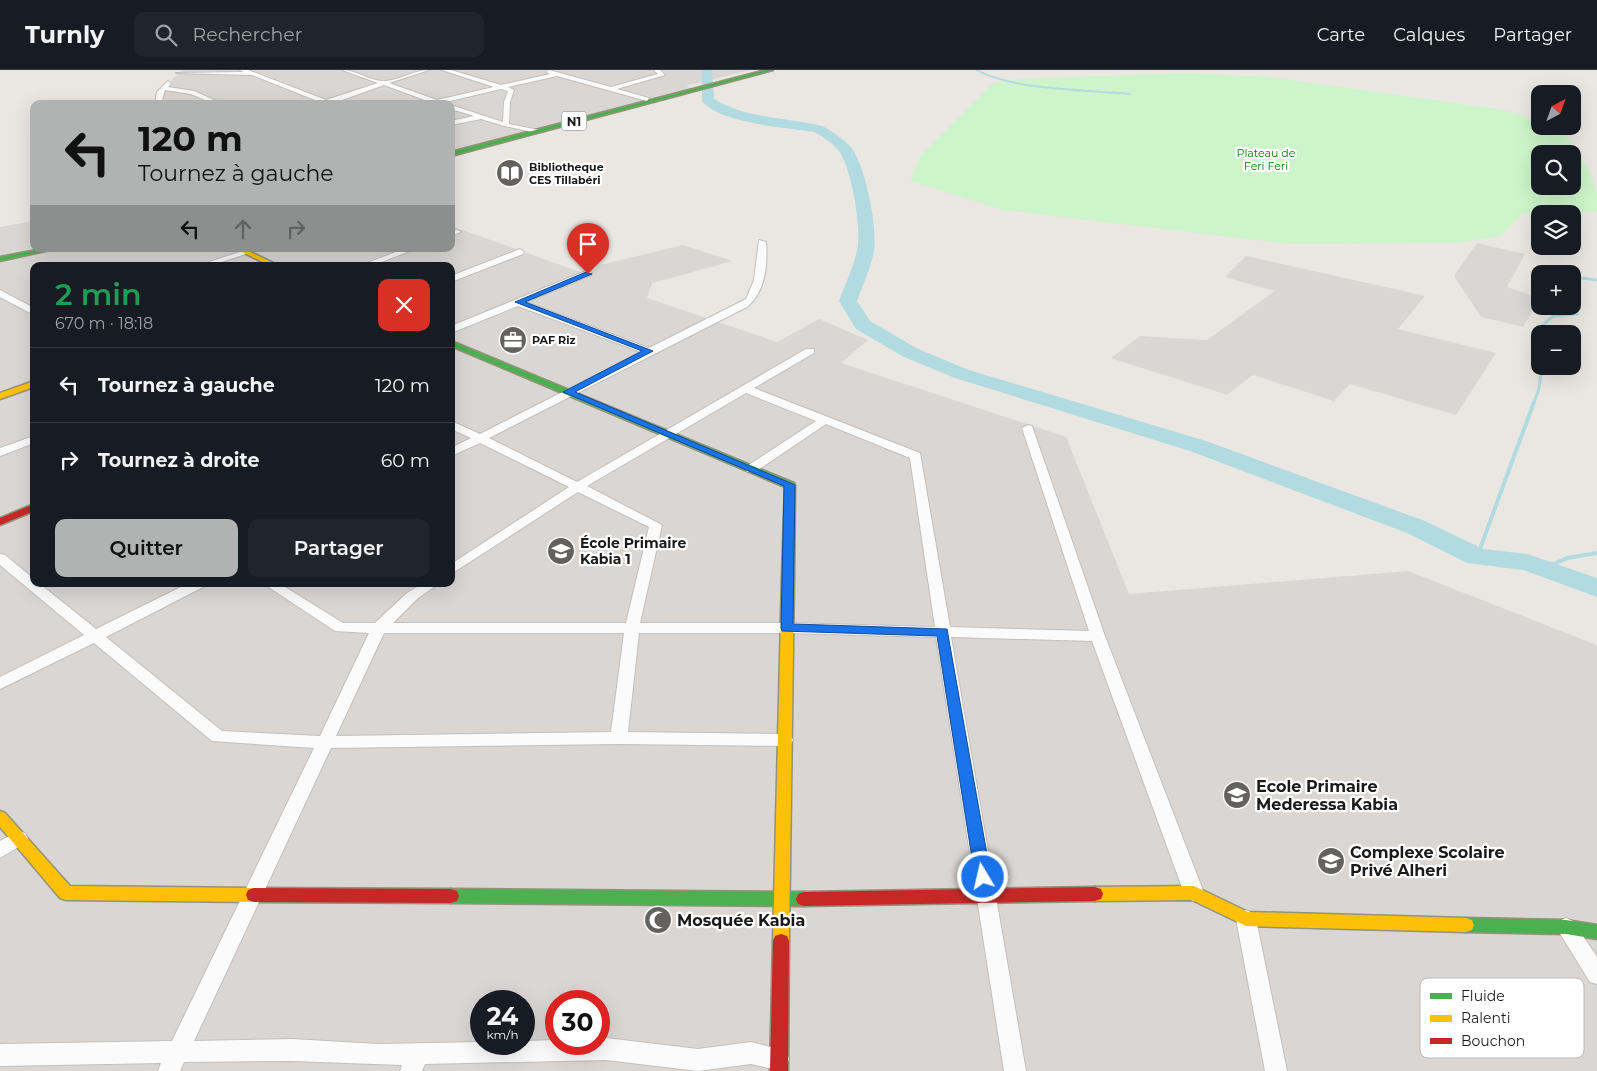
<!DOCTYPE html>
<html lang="fr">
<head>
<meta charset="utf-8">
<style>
  :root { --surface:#171b24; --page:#20242c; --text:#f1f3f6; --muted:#9ea1a6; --line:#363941; --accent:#b1b2b2 }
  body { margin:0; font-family:Montserrat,sans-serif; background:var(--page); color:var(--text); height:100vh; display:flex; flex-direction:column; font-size:19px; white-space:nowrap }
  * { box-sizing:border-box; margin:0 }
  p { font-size:16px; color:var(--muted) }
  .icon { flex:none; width:28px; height:28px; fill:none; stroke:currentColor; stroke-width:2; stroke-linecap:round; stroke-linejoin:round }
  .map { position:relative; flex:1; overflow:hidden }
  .drawer { position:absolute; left:30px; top:192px; width:425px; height:325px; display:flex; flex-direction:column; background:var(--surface); border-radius:10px; box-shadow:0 5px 20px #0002 }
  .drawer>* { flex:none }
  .banner { position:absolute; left:30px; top:30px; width:425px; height:152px; border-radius:10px; box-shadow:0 5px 20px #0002; background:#b1b2b2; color:#111; overflow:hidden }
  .needle { width:32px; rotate:41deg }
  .controls { position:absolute; left:1531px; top:15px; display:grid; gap:10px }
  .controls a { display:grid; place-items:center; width:50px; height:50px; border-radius:10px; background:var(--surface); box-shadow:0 5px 20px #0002; font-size:25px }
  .speed { position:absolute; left:470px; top:920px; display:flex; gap:10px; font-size:25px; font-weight:700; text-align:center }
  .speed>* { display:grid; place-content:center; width:65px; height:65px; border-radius:50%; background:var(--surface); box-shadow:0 5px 20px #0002; line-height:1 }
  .speed small { font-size:12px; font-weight:400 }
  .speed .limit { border:8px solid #d22; background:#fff; color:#111 }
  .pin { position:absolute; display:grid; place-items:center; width:42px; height:42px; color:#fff; margin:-51px -21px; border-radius:50% 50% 50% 0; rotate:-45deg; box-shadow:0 0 5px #0007 }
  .pin .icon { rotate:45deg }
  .me { position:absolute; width:55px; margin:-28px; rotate:351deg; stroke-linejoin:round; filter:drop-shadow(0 0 4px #0008) }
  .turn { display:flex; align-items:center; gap:18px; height:105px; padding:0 25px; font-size:22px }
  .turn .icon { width:65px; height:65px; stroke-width:2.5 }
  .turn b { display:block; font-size:35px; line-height:42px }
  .lanes { display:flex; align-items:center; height:48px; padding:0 25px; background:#0003; justify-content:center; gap:25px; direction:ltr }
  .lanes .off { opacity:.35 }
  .round { display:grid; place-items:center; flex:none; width:52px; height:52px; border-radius:10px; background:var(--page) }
  .summary { display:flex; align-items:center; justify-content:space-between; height:85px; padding:0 25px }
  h1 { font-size:30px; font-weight:600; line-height:38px; color:#1e9e55 }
  .button { display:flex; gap:10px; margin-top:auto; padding:10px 25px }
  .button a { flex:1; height:58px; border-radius:10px; background:var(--accent); color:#111; font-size:20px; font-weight:600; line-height:58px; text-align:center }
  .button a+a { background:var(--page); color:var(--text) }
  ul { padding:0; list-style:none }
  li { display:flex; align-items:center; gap:15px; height:75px; padding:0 25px; border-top:1px solid var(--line) }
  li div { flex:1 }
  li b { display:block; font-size:19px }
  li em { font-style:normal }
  header { display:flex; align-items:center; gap:30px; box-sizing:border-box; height:70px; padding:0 25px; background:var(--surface); border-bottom:1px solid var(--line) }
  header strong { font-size:24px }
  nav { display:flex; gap:28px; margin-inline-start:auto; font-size:18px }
  .search { width:350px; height:45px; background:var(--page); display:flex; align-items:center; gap:12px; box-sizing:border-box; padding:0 18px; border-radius:10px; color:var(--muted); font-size:19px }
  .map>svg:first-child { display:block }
  .residential { fill:#d9d6d4; fill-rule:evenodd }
  .park { fill:#cdf4ca; fill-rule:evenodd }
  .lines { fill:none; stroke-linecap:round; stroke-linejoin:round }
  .stream-far2 { stroke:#b2dae1; stroke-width:2 }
  .stream-far1 { stroke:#b2dae1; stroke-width:3 }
  .stream { stroke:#b2dae1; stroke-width:4 }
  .river { fill:#b2dae1; fill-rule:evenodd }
  .street-casing { stroke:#c2c0be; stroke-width:2 }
  .fast-casing { stroke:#93937a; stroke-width:3 }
  .slow-casing { stroke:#93937a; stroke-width:3 }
  .jam-casing { stroke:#93937a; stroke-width:3 }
  .street { fill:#fcfbfb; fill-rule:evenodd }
  .fast { fill:#4caf50; fill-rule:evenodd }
  .slow { fill:#ffc107; fill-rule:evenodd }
  .jam { fill:#c62828; fill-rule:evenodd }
  .route { fill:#1a73e8; stroke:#114b97 }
  .labels { text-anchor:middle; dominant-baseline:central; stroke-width:4.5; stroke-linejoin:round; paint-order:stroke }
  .far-park-label { font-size:11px; fill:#027f06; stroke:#fff }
  .far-poi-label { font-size:11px; font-weight:bold; fill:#1a1a1a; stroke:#fff; text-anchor:start }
  .shield { fill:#fff; stroke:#5f5f5f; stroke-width:1 }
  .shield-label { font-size:12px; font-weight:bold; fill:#1a1a1a }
  .poi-label { font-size:14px; font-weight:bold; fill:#1a1a1a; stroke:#fff; text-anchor:start }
  .near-poi-label { font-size:16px; font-weight:bold; fill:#1a1a1a; stroke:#fff; text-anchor:start }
  .key { fill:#fff; stroke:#bababa; stroke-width:1 }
  .key-label { font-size:14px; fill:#1a1a1a }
</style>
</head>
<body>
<header>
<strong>Turnly</strong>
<div class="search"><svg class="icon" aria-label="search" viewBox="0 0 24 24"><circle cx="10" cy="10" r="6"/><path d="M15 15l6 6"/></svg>Rechercher</div>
<nav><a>Carte</a><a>Calques</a><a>Partager</a></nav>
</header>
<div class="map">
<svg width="1597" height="1001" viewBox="0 0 1597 1001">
  <rect width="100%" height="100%" fill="#eae7e2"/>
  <path class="residential" d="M182,0h568l-64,16 8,3 -243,63v-48h-291l6,-18z
    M34,151v28l-34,9v-31z
    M451,156l138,49 11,-10 83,-20 50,16 -81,22 -5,15 130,44 42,-23 49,21 -27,23 225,74 63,157 279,-23 186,73 3,2v425h-1597v-811l54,-11h397zM34,196h417v318h-417zM481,931h43v43h-43zM556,931h43v43h-43z
    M1477,173l48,11 -18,33 33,11 -17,29 -42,-10 -27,-41z
    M1246,186l179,40 -27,33 98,24 -40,62 -106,-31 -16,17 -81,-26 -26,20 -116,-37 29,-22 67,4 68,-49 -50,-14z"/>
  <path class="park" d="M1186,3l82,4 237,33 35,12v4h11l12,5 26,39 8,23v19l-75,1 -21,23 -47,7 -166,1 -285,-34 -93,-29 11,-26 72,-72 26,-4zM1540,84h32v32h-32z"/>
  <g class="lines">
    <path class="stream-far2" d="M977,0c34,20 112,20 153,24"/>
    <path class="stream-far1" d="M1572,207l25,3
      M1543,264l-2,-7 12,-11 24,-2v-5l-6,-3
      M1534,333l5,-15 3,-22"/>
    <path class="stream" d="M1477,487l57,-155
      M1527,492l27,2 13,-6 30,-5"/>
    <path class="river" d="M702,0h10l2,29c33,20 71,18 108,27 10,5 20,12 28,20 15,17 28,82 24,104 -3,17 -11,35 -17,51l13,20 48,28 51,21 237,71 219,80 58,28 44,5 70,24v19l-74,-27 -56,-7 -60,-30 -217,-82 -235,-73 -51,-21 -48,-28 -17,-28c6,-16 14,-33 18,-50 5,-21 -5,-84 -19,-101 -6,-7 -16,-14 -24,-18 -29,-5 -93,-8 -112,-31z"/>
    <g class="street-casing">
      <path id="street" d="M240,0h8l78,30 52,-17 -36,-13c15,0 27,11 41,11 14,1 30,-11 46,-11l-40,13 48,17 57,-13 -52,-17h9l50,15 49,-11 -4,-2 3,-2 62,17 47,-13 -4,-4h6l5,5 -48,14 32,9 -2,3 -90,-25 -49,11 6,3 -4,12 -1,22 30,6 -2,3 -33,-7 -23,-7 -30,6v-4l23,-5 -23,-7v-4l52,17 1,-20 4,-11 -7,-2 -64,15h-13l6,-2 -46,-17 -53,19h-15l4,-2 -68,-27 -76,-2 68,-1z
        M168,11l3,2 -3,4 26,4 29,13h-9l-23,-10 -26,-4 -4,14h-6l2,-12z
        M457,160l4,2 -10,4v-5z
        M759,170l7,2c2,23 -1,50 -19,65l-258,131 88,44 229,-133h8v4l-60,35 166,65 30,174 139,4 -67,-203 6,-3 4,1 73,210 99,257 -3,6 -7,2 -7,-2 -3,-6 -92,-252 -141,-4 75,434h-22l-68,-434 -149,-4h-148l-11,99 157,2 6,2 2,4 -2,4 -6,2 -166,-2 -288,4 -137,293 98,-2 86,5 103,-2v2h43v-3l32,-1v4h43v-5l7,-1 92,11 53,-7 35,9 3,8 -3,8 -8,3 -27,-6 -53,7 -92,-11 -181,4 -3,7h-22l2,-6 -110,-4 -108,1 -4,9h-22l3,-8 -161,3v-22l172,-3 142,-293 -102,-7 -118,-98 -94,46v-12l84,-42 -84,-70v-11l5,1 29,24v5h6l56,45 91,-45h18l-2,3 -97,50 116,94 98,5 49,-103 -34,-2 -71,-47h16l63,39h32l32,-30 15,-9h16l-21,15 -24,24h233l23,-96 -71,-35 -127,82v-10l118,-77 -89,-44 -29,13v-8l20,-10 -20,-9v-8l29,13 161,-82 -123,-46 -67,27v-7l137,-56 4,3 -1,2 -65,27 123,46 97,-49 8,-19zM746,323l70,28 -69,45 -2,3 2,3h8l71,-48 84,34 25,169 -148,-4h-147l22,-98 -75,-39zM384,563h240l-13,99 -275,4z
        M249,179h12l-52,17h-12z
        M404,179h11l-44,17h-12z
        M520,179l4,3 -1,2 -72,28v-6z
        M0,220l34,18v7l-34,-18z
        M34,366v7l-34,13v-8z
        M19,761l6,2 3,5 -3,5 -25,15v-17z
        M1246,840l7,3 3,6 31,152h-22l-29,-152 3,-6z
        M1566,848l7,3 24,36v27l-7,-2 -34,-55 3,-6z"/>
    </g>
    <g class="fast-casing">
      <path id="fast" d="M766,0h7l-322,86v-4z
        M42,179h12l-54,12v-4z
        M451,271l343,142 1,2 -1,91 -2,2 -4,2 -6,-4 3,-89 -334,-141z
        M451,819l353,3 6,2 2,5 -2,5 -6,2 -353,-3 -6,-2 -2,-5 2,-5z
        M1466,848l100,2 31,5v14l-31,-5 -100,-2 -6,-2 -2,-5 2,-5z"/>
    </g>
    <g class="slow-casing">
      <path id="slow" d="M236,179h8l36,17h-9z
        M34,311v6l-34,12v-6z
        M788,502l6,4 -5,365 -2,5 -6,2 -6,-2 -2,-5 9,-365z
        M0,741l5,2 65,73 184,2 6,2 2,5 -2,5 -6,2 -188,-2 -6,-2 -60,-71z
        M1194,816l54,26 218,6 6,2 2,5 -2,5 -6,2 -220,-6 -54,-26 -97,1 -6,-2 -2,-5 2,-5 6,-2z"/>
    </g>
    <g class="jam-casing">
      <path id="jam" d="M34,434v7l-34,14v-7z
        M1095,817l6,2 2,5 -2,5 -6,2 -291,5 -6,-2 -2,-5 2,-5 6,-2z
        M254,818l197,1 6,2 2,5 -2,5 -6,2 -197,-1 -6,-2 -2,-5 2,-5z
        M781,864l6,2 2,5 -1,130h-18l3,-130 2,-5z"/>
    </g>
    <use href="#street" class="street"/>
    <use href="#fast" class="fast"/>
    <use href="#slow" class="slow"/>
    <use href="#jam" class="jam"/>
  </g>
  <path class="route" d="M586,202l6,2 -67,28 128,49 -78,41 220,93 -2,139 154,5 44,248 -2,5 -6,2 -5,-2 -3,-5 -38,-241 -155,-5 -1,-3 3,-142 -221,-94 79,-41 -127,-49z"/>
  <defs>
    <g id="library-disc" transform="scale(1.4375)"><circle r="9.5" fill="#636260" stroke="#fff"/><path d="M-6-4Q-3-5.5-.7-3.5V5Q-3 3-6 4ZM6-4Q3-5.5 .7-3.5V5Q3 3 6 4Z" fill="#fff"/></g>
    <g id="office-disc" transform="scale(1.4375)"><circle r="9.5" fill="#636260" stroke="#fff"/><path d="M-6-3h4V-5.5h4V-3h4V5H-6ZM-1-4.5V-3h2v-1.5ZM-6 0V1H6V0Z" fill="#fff"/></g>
    <g id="school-disc" transform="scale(1.4375)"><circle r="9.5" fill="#636260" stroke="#fff"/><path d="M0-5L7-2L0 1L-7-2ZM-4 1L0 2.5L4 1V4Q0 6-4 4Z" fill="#fff"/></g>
    <g id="mosque-disc" transform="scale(1.4375)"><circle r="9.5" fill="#636260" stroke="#fff"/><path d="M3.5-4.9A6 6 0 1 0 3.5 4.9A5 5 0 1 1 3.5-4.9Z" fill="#fff"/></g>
  </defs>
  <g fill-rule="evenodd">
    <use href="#library-disc" x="510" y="103"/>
    <use href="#office-disc" x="513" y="270"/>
    <use href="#school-disc" x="561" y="481"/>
    <use href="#school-disc" x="1237" y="725"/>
    <use href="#school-disc" x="1331" y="791"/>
    <use href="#mosque-disc" x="658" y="850"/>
  </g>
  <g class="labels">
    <g class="far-park-label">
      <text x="1266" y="83">Plateau de<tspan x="1266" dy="13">Feri Feri</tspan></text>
    </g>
    <g class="far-poi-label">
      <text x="529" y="97">Bibliotheque<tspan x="529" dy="13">CES Tillabéri</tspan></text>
      <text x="532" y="270">PAF Riz</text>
    </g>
    <rect class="shield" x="561.5" y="41.5" width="25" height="19" rx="4"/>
    <g class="shield-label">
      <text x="574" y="51">N1</text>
    </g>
    <g class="poi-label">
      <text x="580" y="473">École Primaire<tspan x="580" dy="16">Kabia 1</tspan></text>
    </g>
    <g class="near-poi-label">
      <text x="1256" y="716">Ecole Primaire<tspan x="1256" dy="18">Mederessa Kabia</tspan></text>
      <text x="1350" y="782">Complexe Scolaire<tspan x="1350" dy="18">Privé Alheri</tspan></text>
      <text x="677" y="850">Mosquée Kabia</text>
    </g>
  </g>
  <rect x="1420" y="908" width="164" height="80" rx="8" class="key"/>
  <rect x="1430" y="923" width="22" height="6" fill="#4caf50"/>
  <rect x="1430" y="945" width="22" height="7" fill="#ffc107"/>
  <rect x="1430" y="968" width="22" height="6" fill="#c62828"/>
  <g class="key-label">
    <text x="1461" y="931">Fluide</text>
    <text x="1461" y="953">Ralenti</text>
    <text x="1461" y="976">Bouchon</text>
  </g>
</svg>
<div class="controls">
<a><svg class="needle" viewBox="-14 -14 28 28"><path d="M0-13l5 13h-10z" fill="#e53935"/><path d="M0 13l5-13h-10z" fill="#9ea1a6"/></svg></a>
<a><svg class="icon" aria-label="search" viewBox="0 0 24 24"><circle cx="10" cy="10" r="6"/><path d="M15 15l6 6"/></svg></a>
<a><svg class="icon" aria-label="layers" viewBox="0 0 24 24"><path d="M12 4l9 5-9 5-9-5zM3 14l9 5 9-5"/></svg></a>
<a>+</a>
<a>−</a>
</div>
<div class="speed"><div>24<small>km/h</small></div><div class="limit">30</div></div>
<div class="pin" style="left:588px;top:204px;background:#d93025"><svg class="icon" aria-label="arrive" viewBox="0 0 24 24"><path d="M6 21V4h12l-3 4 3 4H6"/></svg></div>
<svg class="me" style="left:983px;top:807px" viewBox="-20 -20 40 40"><circle r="17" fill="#1a73e8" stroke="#fff" stroke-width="3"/><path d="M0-11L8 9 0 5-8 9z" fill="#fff"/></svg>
<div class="banner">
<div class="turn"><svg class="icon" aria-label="left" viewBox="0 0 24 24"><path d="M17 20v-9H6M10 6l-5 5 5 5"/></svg><div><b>120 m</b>Tournez à gauche</div></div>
<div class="lanes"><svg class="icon" aria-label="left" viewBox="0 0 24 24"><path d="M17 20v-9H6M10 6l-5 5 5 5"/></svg><svg class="icon off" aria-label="ahead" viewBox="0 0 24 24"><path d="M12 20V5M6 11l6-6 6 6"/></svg><svg class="icon off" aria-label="right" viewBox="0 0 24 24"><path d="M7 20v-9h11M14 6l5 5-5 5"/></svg></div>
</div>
<section class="drawer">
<div class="summary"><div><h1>2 min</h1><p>670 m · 18:18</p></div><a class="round" style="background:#d93025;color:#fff"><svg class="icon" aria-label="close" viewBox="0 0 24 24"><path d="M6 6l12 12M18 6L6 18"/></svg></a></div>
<ul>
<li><svg class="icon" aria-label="left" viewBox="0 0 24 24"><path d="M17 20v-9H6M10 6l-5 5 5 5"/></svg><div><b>Tournez à gauche</b></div><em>120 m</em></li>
<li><svg class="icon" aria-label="right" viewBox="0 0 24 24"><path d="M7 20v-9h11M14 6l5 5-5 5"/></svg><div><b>Tournez à droite</b></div><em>60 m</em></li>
</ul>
<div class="button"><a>Quitter</a><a>Partager</a></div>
</section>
</div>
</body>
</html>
